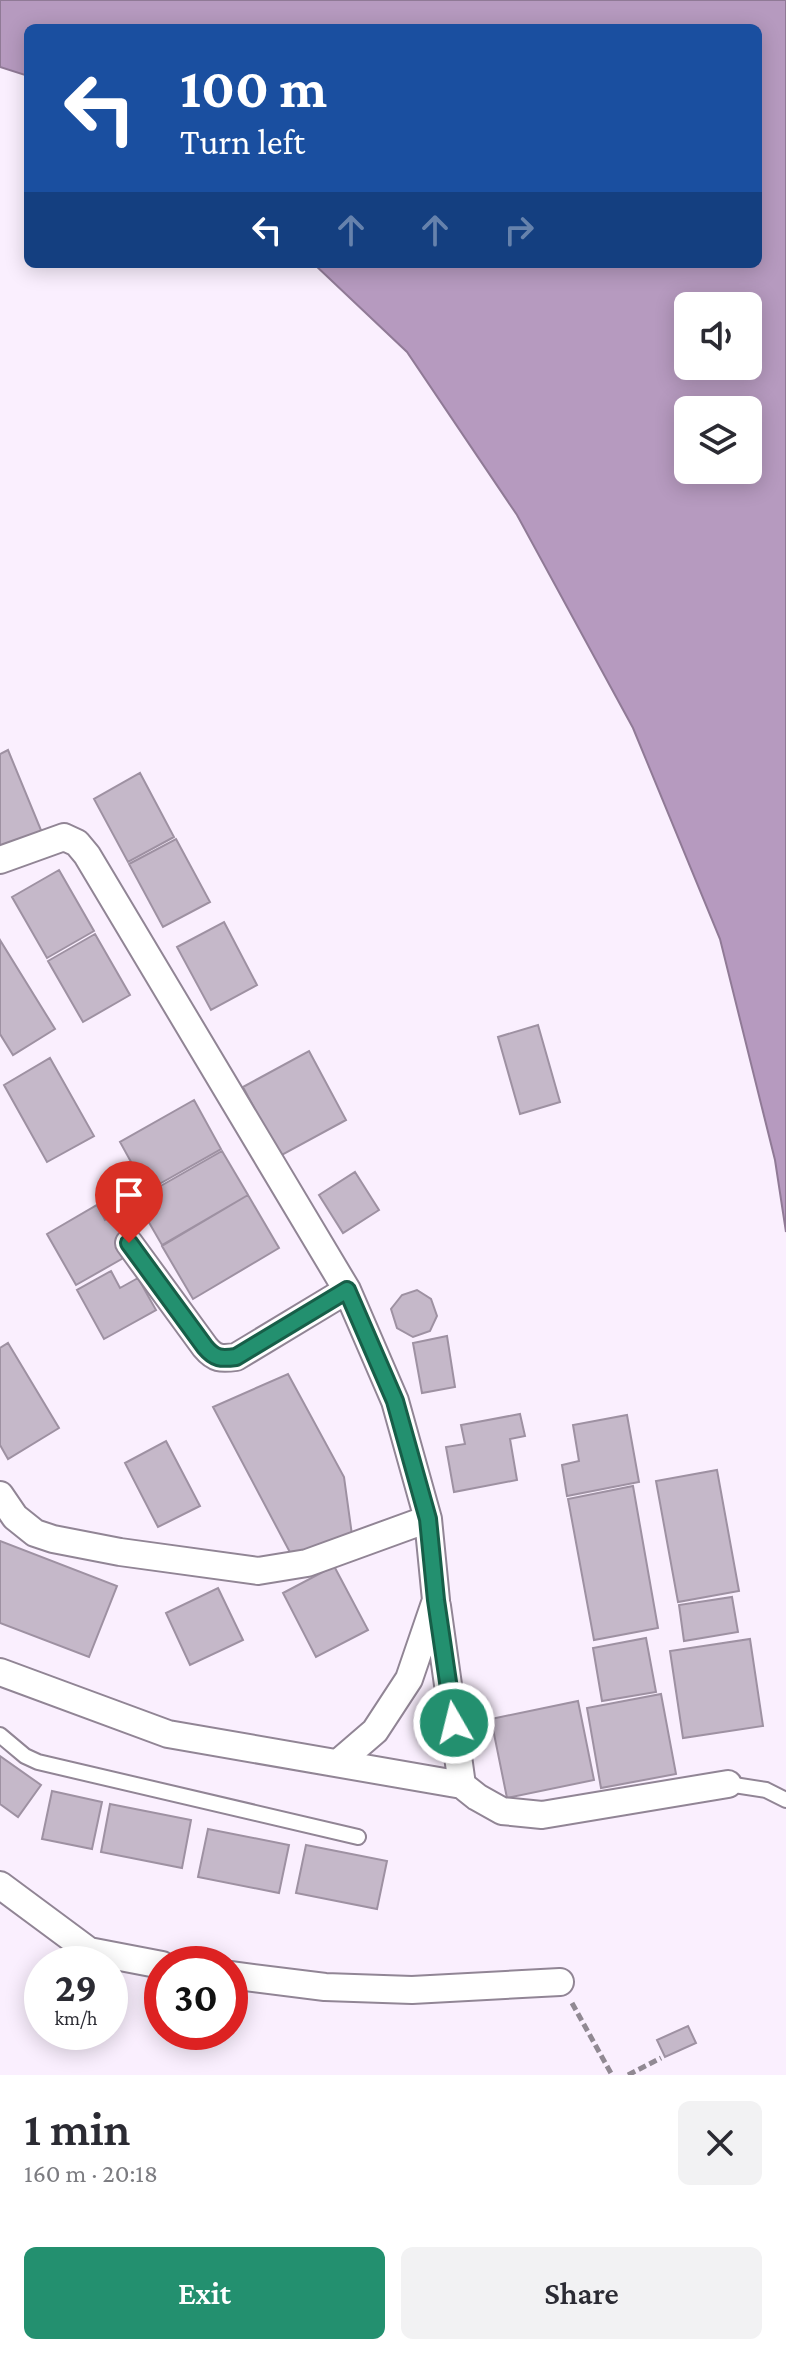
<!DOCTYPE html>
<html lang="en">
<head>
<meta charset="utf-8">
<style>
  :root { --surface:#fff; --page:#f2f2f3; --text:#2b2b33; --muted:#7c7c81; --accent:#23906f }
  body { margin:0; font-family:"Crimson Pro",serif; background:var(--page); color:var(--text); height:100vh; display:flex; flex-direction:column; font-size:30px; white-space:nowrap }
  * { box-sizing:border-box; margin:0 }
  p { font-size:26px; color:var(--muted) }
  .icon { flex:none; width:44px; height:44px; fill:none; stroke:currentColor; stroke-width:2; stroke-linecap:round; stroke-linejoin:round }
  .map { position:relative; height:2075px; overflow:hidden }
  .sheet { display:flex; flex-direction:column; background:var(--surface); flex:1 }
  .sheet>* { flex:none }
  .top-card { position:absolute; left:24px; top:24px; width:738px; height:244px; border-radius:12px; box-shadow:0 4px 20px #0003; background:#1a4fa0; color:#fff; overflow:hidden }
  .fabs { position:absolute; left:674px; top:292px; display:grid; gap:16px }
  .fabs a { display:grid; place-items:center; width:88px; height:88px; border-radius:12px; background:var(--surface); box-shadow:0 4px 20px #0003; font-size:40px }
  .speed { position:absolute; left:24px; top:1946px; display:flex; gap:16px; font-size:40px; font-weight:700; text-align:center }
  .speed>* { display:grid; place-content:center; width:104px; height:104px; border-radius:50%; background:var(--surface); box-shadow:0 4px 20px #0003; line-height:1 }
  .speed small { font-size:20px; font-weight:400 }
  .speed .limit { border:12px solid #d22; background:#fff; color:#111 }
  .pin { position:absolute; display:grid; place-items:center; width:68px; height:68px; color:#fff; margin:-82px -34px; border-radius:50% 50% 50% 0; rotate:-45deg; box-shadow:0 0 8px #0007 }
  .pin .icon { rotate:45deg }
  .me { position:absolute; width:88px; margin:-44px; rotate:352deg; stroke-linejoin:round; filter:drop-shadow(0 0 6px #0008) }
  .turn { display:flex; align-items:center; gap:28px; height:168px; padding:0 24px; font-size:36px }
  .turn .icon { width:104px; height:104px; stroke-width:2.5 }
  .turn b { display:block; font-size:56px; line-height:68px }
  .lanes { display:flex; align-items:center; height:76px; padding:0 24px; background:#0003; justify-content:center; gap:40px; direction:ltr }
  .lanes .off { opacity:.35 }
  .round { display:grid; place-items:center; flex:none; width:84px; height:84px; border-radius:12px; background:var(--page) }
  .summary { display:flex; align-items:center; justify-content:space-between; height:136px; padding:0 24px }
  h1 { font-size:48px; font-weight:600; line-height:60px }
  .primary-button { display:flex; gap:16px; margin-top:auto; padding:16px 24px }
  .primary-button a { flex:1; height:92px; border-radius:12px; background:var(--accent); color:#fff; font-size:32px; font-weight:600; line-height:92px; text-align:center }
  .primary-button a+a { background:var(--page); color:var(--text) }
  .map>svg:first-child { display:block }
  .water { fill:#b69abf; stroke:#907a96; stroke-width:2; fill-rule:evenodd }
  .building { fill:#c5b8c9; stroke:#9e91a2; stroke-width:2 }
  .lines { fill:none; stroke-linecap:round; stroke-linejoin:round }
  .service-casing { stroke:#918595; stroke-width:18 }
  .minor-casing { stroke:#918595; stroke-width:30 }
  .path { stroke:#918993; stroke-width:5; stroke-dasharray:8 4; stroke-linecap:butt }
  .service { stroke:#fff; stroke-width:14 }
  .minor { stroke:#fff; stroke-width:26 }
  .route-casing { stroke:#175e48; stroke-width:20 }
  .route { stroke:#23906f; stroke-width:14 }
</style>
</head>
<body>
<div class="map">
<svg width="786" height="2075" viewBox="0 0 786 2075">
  <rect width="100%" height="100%" fill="#faeffe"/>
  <path class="water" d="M0,0h786v1232l-11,-72 -55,-221 -87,-211 -116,-213 -110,-163 -93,-88h444v-236h-730v48l-28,-9zM688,306h60v60h-60zM688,410h60v60h-60z"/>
  <path class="building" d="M8,750l35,85 -43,18v-99z
    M140,773l34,64 -46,25 -34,-63z
    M176,839l34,63 -47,25 -34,-63z
    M59,870l35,61 -47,27 -35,-61z
    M224,922l33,63 -46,25 -34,-63z
    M95,934l35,61 -47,27 -35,-61z
    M0,940l55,89 -42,26 -13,-21z
    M538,1025l22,77 -40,12 -22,-77z
    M309,1051l37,69 -66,36 -37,-69z
    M50,1058l44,78 -47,26 -43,-77z
    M194,1100l27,49 -74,42 -27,-49z
    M222,1151l26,44 -86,50 -26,-45z
    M355,1172l24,38 -36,23 -24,-38z
    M248,1195l31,53 -86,51 -31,-53z
    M97,1205l8,15 10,-5 13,24 -1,17 -51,29 -29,-51z
    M111,1271l9,17 18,-10 18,32 -52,29 -27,-49z
    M417,1290l14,9 6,17 -7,15 -17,6 -16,-9 -6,-19 11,-14z
    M447,1336l8,51 -33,6 -9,-50z
    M8,1343l51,85 -51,31 -8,-14v-97z
    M288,1374l56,103 8,58 -59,23 -80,-151z
    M520,1414l5,22 -15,3 7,41 -63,12 -8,-45 19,-3 -4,-19z
    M627,1415l12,67 -72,14 -5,-31 17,-4 -6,-36z
    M166,1441l34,65 -42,21 -33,-64z
    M717,1470l22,121 -61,11 -22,-121z
    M633,1486l25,142 -64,12 -26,-141z
    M0,1541l117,45 -28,71 -89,-34z
    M334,1566l34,64 -52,27 -33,-64z
    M218,1588l25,52 -53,25 -24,-52z
    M732,1597l6,35 -54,9 -5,-36z
    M646,1638l10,54 -54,9 -9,-53z
    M750,1639l13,87 -80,12 -13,-87z
    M661,1694l15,80 -75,14 -14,-80z
    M578,1701l16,79 -87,18 -16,-79z
    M0,1756l41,29 -23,32 -18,-13z
    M52,1791l50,11 -10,47 -50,-10z
    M110,1804l81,16 -9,48 -81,-16z
    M208,1829l81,16 -10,48 -81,-16z
    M306,1845l81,16 -10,48 -81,-16z
    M688,2026l8,17 -31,14 -8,-17z"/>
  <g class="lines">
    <g class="service-casing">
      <path id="service" d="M0,1735l25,21 13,6 320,75
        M728,1784l38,6 20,10"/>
    </g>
    <g class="minor-casing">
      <path id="minor" d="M0,860l64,-23 13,6 10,12 260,435 48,111 33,118 8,81 -27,79 -34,52 -36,31
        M129,1243l76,104c10,12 16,12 31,10l111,-67
        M0,1495l15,22 20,16 18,6 67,13 138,19 49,-8 121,-44
        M437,1606l25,179
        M0,1672l168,62 294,51 15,12 25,14 40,4 186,-31
        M0,1885l89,66 73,14
        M230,1975l95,12 87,3 148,-8"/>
    </g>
    <path class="path" d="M572,2003l40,72
      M628,2075l33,-17"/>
    <use href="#service" class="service"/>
    <use href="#minor" class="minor"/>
  </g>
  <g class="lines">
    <g class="route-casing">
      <path id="route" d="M129,1243l76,104c10,12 16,12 31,10l111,-67 48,111 33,118 8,81 18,123"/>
    </g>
    <use href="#route" class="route"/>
  </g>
</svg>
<div class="fabs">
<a><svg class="icon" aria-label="sound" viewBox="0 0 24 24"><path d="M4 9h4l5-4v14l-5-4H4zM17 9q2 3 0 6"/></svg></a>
<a><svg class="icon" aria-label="layers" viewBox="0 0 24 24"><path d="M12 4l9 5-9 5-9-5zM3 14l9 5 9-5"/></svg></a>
</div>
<div class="speed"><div>29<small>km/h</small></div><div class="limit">30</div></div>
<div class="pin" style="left:129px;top:1243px;background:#d93025"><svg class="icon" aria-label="arrive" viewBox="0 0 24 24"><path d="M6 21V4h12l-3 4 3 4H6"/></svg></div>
<svg class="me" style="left:454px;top:1723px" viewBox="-20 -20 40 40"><circle r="17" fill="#23906f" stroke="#fff" stroke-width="3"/><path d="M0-11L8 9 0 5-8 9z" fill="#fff"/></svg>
<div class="top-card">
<div class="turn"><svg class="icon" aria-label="left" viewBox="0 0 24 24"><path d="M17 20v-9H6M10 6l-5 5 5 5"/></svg><div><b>100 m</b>Turn left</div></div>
<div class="lanes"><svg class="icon" aria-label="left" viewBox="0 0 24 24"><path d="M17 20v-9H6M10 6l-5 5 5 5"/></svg><svg class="icon off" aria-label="ahead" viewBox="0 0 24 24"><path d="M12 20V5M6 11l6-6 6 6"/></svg><svg class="icon off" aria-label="ahead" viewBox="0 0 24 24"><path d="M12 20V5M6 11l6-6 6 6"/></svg><svg class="icon off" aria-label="right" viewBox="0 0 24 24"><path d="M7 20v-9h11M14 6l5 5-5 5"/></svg></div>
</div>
</div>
<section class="sheet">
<div class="summary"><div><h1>1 min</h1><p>160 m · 20:18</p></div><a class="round"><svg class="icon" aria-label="close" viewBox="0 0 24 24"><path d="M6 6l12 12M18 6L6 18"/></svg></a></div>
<div class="primary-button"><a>Exit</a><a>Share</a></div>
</section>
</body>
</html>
